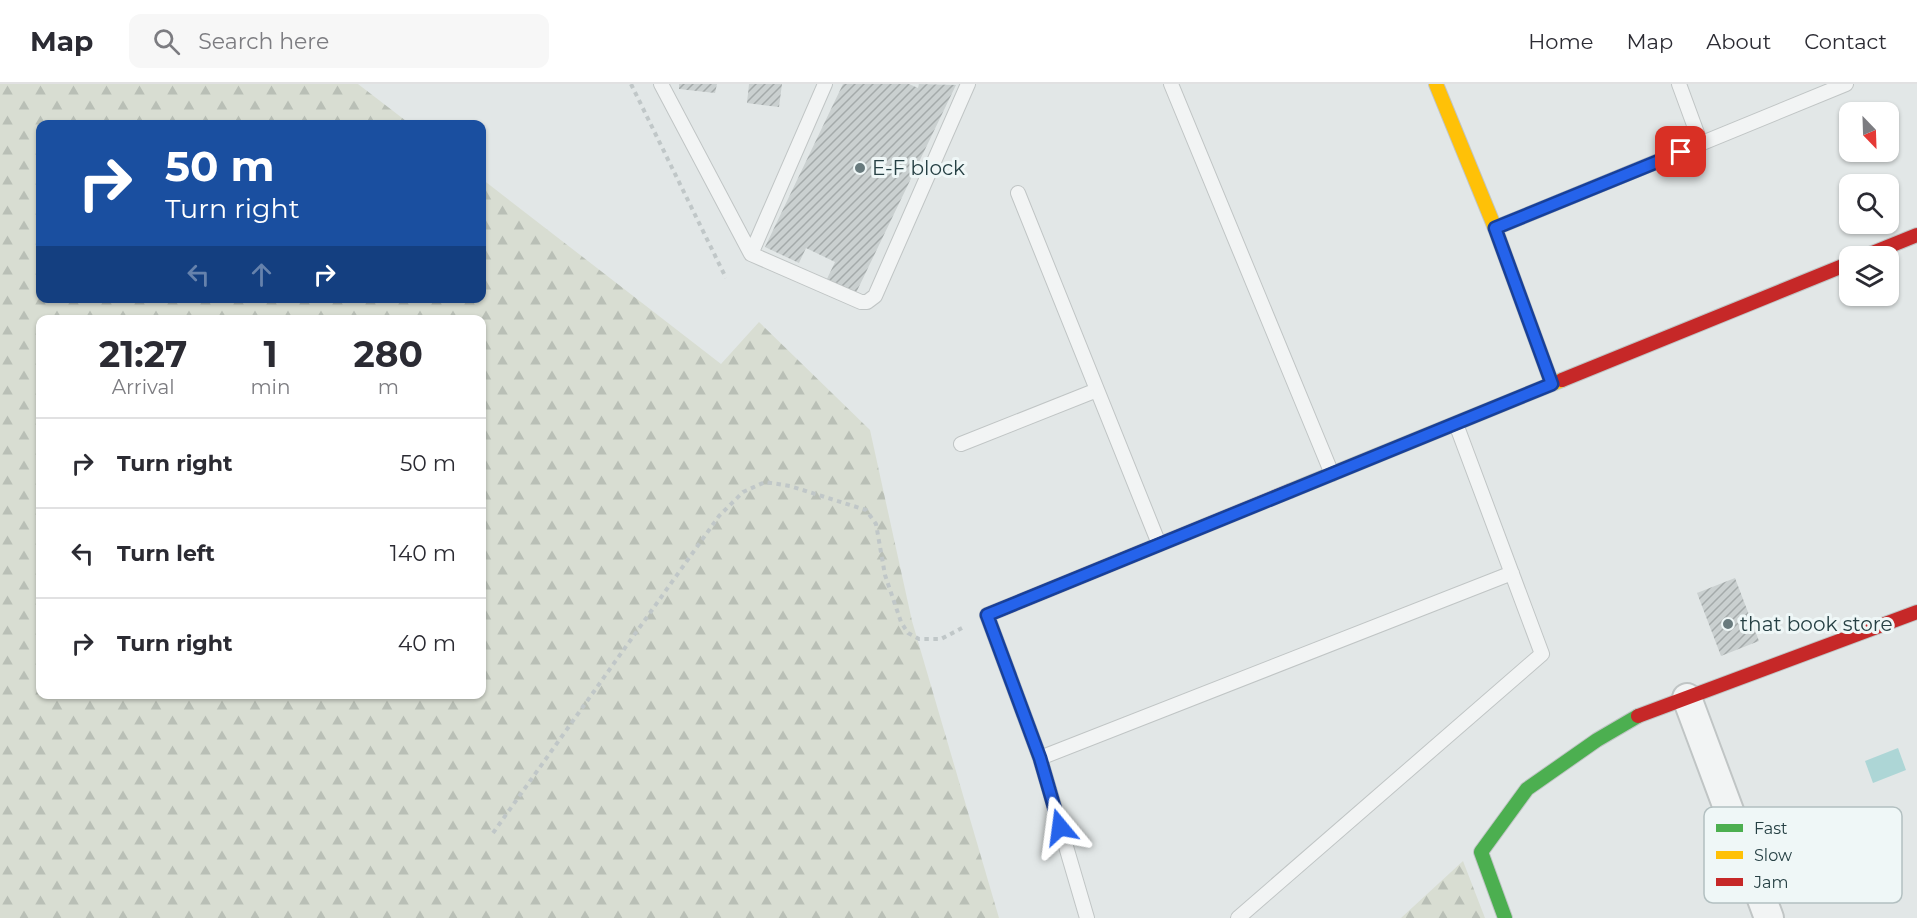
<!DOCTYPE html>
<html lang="en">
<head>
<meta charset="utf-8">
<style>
  :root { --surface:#fff; --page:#f7f7f7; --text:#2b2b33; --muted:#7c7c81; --line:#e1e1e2 }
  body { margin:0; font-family:Montserrat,sans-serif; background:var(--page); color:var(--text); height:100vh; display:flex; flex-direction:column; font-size:22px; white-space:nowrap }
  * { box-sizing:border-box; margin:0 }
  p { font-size:20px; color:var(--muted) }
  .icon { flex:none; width:33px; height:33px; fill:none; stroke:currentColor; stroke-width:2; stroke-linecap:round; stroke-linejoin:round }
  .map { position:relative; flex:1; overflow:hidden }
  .side { position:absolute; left:36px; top:231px; width:450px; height:384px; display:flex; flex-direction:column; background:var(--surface); border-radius:12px; box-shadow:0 2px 4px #0004 }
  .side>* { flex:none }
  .hud { position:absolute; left:36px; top:36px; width:450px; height:183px; border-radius:12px; box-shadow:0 2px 4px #0004; background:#1a4fa0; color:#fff; overflow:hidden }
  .needle { width:39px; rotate:157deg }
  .fabs { position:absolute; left:1839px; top:18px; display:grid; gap:12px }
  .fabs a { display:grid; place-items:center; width:60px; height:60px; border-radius:12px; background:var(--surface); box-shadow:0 2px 4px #0004; font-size:30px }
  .pin { position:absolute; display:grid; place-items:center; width:51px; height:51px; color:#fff; margin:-26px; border-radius:12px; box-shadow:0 3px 9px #0006 }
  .me { position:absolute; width:66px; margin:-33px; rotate:344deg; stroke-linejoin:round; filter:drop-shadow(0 0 4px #0008) }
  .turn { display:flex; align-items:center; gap:21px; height:126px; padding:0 30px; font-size:27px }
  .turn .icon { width:78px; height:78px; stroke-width:2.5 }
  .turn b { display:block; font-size:42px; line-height:51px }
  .lanes { display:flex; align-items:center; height:57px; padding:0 30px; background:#0003; justify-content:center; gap:30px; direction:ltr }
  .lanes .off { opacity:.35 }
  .eta { display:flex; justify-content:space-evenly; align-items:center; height:102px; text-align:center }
  .eta b { font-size:36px; font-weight:700; line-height:42px }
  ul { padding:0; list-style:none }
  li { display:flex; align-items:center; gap:18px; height:90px; padding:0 30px; border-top:2px solid var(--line) }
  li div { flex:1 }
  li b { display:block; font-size:22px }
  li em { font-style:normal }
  header { display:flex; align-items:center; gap:36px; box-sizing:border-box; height:84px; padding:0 30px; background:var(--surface); border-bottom:2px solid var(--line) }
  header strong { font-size:28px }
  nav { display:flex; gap:33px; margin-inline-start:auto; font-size:21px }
  .search { width:420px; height:54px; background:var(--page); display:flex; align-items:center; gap:15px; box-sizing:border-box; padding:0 21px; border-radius:12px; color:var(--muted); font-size:22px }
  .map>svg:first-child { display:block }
  .forest { fill:url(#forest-firs); fill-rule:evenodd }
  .water { fill:#add6d6 }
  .building { fill:url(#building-hatch) }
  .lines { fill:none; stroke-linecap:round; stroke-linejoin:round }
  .lane-casing { stroke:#c0c5c5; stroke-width:16 }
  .street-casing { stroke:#c0c5c5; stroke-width:32 }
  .fast-casing { stroke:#c0c5c5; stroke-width:16 }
  .slow-casing { stroke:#c0c5c5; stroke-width:16 }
  .jam-casing { stroke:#c0c5c5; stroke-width:16 }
  .path { stroke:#c0c7c8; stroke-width:4; stroke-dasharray:4.5 4.5; stroke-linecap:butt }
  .lane { stroke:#f2f4f4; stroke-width:14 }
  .street { stroke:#f2f4f4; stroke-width:28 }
  .fast { stroke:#4caf50; stroke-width:14 }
  .slow { stroke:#ffc107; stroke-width:14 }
  .jam { stroke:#c62828; stroke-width:14 }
  .route-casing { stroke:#184099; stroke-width:15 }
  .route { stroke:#2563eb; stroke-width:10 }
  .poi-dot { fill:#687a7d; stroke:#eff7f7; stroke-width:2 }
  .labels { text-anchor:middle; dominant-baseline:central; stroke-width:6; stroke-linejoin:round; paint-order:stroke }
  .poi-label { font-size:20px; fill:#264044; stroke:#eff7f7; text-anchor:start }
  .key { fill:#eff7f7; stroke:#b3c0c1; stroke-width:1.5 }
  .key-label { font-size:16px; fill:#264044 }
</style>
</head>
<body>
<header>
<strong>Map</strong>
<div class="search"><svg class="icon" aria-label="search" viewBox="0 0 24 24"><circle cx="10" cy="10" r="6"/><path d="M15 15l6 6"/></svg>Search here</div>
<nav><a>Home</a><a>Map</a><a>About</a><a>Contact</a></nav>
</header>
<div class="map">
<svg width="1917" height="834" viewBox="0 0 1917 834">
  <defs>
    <pattern id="forest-firs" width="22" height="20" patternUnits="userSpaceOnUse" patternTransform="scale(1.5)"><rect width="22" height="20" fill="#d8ddd2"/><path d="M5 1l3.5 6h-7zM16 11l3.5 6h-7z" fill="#b9bfb6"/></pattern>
    <pattern id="building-hatch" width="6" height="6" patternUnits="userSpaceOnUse" patternTransform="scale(1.5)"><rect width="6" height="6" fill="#cad0d0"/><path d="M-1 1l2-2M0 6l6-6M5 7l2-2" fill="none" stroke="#a4aaaa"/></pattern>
  </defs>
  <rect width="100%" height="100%" fill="#e2e7e7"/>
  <path class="forest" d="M0,0h358l52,40h-370v174h442v-119l239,185 38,-42 111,108 42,191 87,297h-999zM40,236h442v374h-442z
    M1463,777l22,57h-84z"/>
  <path class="water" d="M1898,664l8,22 -33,13 -8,-22z"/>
  <path class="building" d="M679,0h38l-2,9 -36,-4z
    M749,0h33l-3,23 -32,-4z
    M843,0h66l9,4 1,-4 37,1 -101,210 -29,-14 9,-19 -29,-14 -7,15 -34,-16z
    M1735,494l24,63 -38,15 -24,-63z"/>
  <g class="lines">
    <g class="lane-casing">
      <path id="lane" d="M661,0l90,170 110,48h6l8,-6 93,-212
        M1171,0l161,390
        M1679,0l22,60
        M1018,109l141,351
        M1495,144l351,-144
        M751,170l74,-170
        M961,360l136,-54
        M987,531l53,143 47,160
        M1040,674l472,-185
        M1238,834l304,-264 -86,-230"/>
    </g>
    <g class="street-casing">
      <path id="street" d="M1687,614l82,220"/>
    </g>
    <g class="fast-casing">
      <path id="fast" d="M1505,834l-24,-66 46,-63 70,-49 41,-24"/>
    </g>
    <g class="slow-casing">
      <path id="slow" d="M1436,0l59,144 57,156 10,-4
        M1290,407l262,-107"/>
    </g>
    <g class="jam-casing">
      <path id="jam" d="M1865,172l52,-21
        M1562,296l288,-117
        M987,531l303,-124
        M1638,632l279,-104"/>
    </g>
    <path class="path" d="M631,0l95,194
      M493,749l226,-317 24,-24 22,-10 25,4 76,24 10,14 9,51 16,47 7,11 11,6h22l21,-11"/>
    <use href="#lane" class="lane"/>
    <use href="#street" class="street"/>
    <use href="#fast" class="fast"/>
    <use href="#slow" class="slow"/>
    <use href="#jam" class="jam"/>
  </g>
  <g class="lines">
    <g class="route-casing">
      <path id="route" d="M1060,743l-20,-69 -53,-143 565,-231 -57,-156 186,-76"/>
    </g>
    <use href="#route" class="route"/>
  </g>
  <g class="poi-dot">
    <circle cx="860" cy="84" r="6"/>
    <circle cx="1728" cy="540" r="6"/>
  </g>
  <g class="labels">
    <g class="poi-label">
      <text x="872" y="84">E-F block</text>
      <text x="1740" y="540">that book store</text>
    </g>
  </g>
  <rect x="1704" y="723" width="198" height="96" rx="9" class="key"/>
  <rect x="1716" y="740" width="27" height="8" fill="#4caf50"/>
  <rect x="1716" y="767" width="27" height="8" fill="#ffc107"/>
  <rect x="1716" y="794" width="27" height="8" fill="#c62828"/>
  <g class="key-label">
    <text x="1754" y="750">Fast</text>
    <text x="1754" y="777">Slow</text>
    <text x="1754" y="804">Jam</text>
  </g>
</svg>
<div class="fabs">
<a><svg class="needle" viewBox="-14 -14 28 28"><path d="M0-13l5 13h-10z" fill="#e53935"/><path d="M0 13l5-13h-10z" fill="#7c7c81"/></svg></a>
<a><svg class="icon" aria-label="search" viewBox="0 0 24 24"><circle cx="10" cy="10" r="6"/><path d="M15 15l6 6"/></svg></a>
<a><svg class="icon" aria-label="layers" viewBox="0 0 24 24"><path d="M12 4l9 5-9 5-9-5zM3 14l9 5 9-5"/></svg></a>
</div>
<div class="pin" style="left:1681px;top:68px;background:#d93025"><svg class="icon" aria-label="arrive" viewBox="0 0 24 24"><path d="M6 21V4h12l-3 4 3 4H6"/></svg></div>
<svg class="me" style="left:1060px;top:743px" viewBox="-20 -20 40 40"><path d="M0-17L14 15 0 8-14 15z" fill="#2563eb" stroke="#fff" stroke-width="4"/></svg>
<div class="hud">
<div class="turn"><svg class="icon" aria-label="right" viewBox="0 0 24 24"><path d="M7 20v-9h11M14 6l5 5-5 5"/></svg><div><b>50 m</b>Turn right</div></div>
<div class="lanes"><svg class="icon off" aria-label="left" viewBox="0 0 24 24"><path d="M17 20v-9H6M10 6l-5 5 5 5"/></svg><svg class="icon off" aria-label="ahead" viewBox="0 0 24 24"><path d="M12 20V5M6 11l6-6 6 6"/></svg><svg class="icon" aria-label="right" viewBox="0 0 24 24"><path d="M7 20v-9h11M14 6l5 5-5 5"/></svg></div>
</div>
<section class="side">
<div class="eta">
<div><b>21:27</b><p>Arrival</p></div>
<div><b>1</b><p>min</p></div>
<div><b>280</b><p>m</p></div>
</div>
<ul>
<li><svg class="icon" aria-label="right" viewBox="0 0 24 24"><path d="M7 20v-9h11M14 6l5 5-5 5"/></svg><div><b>Turn right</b></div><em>50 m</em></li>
<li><svg class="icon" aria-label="left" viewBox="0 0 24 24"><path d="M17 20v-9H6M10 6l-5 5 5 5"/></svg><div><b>Turn left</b></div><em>140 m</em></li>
<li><svg class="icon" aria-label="right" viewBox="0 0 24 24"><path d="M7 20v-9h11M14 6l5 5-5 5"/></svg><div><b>Turn right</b></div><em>40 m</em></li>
</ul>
</section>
</div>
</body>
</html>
